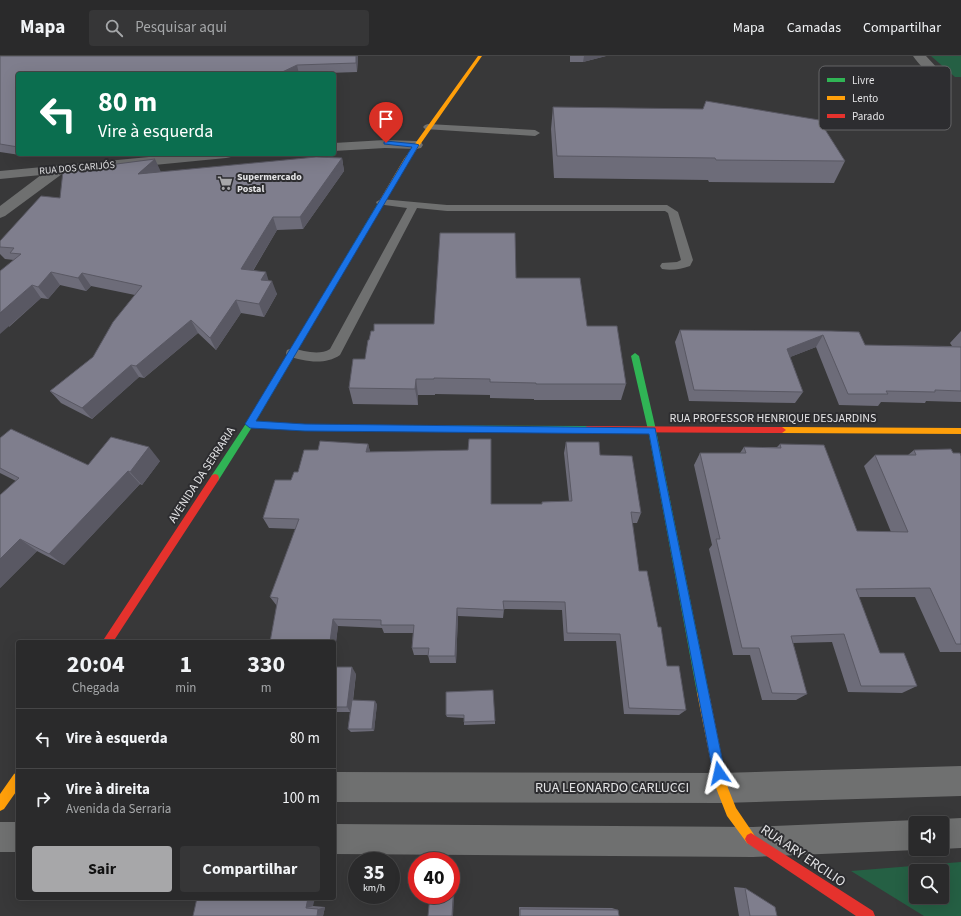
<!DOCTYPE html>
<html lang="pt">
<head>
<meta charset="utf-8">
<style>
  :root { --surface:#2a2a2b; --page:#363637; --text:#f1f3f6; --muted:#a5a7a9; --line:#464647; --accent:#a7a7a9 }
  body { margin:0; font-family:"Source Sans 3",sans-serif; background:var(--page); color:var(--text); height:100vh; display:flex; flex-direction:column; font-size:15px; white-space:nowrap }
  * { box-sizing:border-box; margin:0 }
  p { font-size:13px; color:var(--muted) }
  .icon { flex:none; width:22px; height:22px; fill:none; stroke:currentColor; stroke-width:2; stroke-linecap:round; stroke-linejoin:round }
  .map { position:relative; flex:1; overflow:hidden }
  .drawer { position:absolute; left:16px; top:584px; width:320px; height:260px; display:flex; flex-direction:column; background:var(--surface); border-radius:4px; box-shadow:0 4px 16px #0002,0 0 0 1px var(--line) }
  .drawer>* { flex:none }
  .top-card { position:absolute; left:16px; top:16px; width:320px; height:84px; border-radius:4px; box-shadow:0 4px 16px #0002,0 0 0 1px var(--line); background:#0b6e4f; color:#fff; overflow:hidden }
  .fabs { position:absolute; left:909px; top:760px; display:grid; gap:8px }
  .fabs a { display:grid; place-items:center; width:40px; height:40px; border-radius:4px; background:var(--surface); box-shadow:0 4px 16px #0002,0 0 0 1px var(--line); font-size:20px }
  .speed { position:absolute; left:348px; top:796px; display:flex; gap:8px; font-size:20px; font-weight:700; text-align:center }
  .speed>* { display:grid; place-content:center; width:52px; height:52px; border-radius:50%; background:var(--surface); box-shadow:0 4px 16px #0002,0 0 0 1px var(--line); line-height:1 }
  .speed small { font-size:10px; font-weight:400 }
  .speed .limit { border:6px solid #d22; background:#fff; color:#111 }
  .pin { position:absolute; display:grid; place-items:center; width:34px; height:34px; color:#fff; margin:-41px -17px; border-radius:50% 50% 50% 0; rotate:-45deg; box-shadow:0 0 4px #0007 }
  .pin .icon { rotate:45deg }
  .me { position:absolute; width:44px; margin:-22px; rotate:349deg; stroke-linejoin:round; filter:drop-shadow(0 0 3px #0008) }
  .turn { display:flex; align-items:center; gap:14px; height:84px; padding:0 16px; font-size:18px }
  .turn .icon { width:52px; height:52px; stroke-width:2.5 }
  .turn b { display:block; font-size:28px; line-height:34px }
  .eta { display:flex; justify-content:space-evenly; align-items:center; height:68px; text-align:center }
  .eta b { font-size:24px; font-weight:700; line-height:28px }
  .cta { display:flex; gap:8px; margin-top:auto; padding:8px 16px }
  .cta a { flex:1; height:46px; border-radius:4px; background:var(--accent); color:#111; font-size:16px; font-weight:700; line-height:46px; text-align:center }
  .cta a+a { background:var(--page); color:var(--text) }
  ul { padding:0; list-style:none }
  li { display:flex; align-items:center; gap:12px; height:60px; padding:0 16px; border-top:1px solid var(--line) }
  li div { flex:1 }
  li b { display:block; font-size:15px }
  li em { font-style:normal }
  header { display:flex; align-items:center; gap:24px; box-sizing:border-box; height:56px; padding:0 20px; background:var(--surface); border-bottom:1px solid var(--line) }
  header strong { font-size:19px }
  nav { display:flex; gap:22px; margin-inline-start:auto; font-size:14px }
  .search { width:280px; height:36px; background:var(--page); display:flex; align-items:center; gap:10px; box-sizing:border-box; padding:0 14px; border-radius:4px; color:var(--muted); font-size:15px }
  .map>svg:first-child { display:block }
  .green { fill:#256044; fill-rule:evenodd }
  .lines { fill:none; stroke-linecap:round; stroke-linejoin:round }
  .lane { fill:#6f7070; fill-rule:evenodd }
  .street { fill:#6f7070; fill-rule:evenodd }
  .fast { fill:#30b455; fill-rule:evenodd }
  .slow { fill:#ff9f0a; fill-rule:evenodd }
  .jam { fill:#e5322d; fill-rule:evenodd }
  .wall { fill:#6d6c79 }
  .shaded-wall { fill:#595863 }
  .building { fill:#7f7e8d; stroke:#595863 }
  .route { fill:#1a73e8; stroke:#114b97 }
  .labels { text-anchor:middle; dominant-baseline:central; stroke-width:4; stroke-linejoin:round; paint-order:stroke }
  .far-street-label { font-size:10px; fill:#e3e3e5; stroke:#2d2d30 }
  .far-poi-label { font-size:10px; font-weight:bold; fill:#e3e3e5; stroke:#2d2d30; text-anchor:start }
  .street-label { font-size:12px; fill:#e3e3e5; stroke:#2d2d30 }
  .near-street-label { font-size:14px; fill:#e3e3e5; stroke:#2d2d30 }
  .key { fill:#2d2d30; stroke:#646466; stroke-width:1 }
  .key-label { font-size:11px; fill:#e3e3e5 }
</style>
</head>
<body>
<header>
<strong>Mapa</strong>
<div class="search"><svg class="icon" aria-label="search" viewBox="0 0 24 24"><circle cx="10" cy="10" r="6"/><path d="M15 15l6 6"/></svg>Pesquisar aqui</div>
<nav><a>Mapa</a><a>Camadas</a><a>Compartilhar</a></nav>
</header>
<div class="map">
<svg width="961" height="860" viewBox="0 0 961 860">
  <rect width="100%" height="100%" fill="#383839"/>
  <path class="green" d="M931,0h30v21h-6z
    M961,806v54h-37l-73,-45zM916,815h26v26h-26z"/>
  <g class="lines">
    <path class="lane" d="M428,68l107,6 5,3 -5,3 -110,-7 -2,-2 2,-2z
      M381,143l66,6h220l11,7 15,48 -3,6c-9,3 -18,5 -28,3l-2,-3 2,-3 15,-1 4,-2 -13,-47 -3,-2h-218l-30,-3 -77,147c-16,11 -36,6 -53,1l-1,-3 1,-3 5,-2c12,3 27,8 38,1l77,-141 -30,-4 -1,-2z"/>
    <path class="street" d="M913,0h13l14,15 -2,3c-10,2 -19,-10 -25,-18z
      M385,84l31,1 5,1 2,3 -2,3 -5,1 -31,-1 -51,3v-8z
      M181,98h52l-2,3 -5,1 -164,16 -57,42 -5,2v-12l41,-31 -41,4v-8z
      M961,710v30l-239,7 -388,-1v-30l388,1z
      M961,762v30l-19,1h-1l1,-26h-10l10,-4z
      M916,764l8,3h-8v26h3l-3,1 -163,7 -419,-3v-30l419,3z
      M0,766h18v30h-18z"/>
    <path class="fast" d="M381,145l3,2 -128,218 49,4 282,1 3,1 1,2 -1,2h-285l-53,-4 -34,54h-6l-1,-3 1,-3 35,-53 131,-219z
      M635,297l4,3 17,74 53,263 -2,4 -4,2 -4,-2 -2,-4 -49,-263 -17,-74z"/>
    <path class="slow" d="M478,0h4l-72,103 -27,45h-4l-1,-1 26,-44z
      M782,371l179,1v6l-179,-1 -4,-3z
      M703,631l4,2 2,4 19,95 8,20 21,31 -2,4 -4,2 -4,-2 -20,-27 -11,-28 -19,-95 2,-4z
      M18,716v17l-14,20 -4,2v-17l14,-20z"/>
    <path class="jam" d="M587,370l195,1 4,3 -4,3 -195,-1 -4,-3z
      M215,418l3,1 1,3 -1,3 -105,161h-11l110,-167z
      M751,777l122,78 2,5h-19l-109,-73 -2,-4 2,-4z"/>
  </g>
  <path class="wall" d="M0,0h358l-1,16 -58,2h-281v80h19l-4,3 -33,-5z
    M570,0h36l-23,6h-13z
    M553,51l292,54 -11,22 -125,-1 -1,-2 -154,-2 -3,-49z
    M342,102l2,13 -41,58 -26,1 -24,41 16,10 8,13 -13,23 -23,-4 -25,37 -18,-17 -54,45 -5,-1 -47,42 -31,-16 -11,-12 43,-34 42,-62 -44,-9 -5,5 -26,-6 -12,14 -7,-1 -32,29 5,-67 -9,-1 -5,-5v-13l60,-43 101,-26z
    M516,222l71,48 39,58 -5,16h-87v-1l-44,-1v-3l-55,-1v1h-17v10l-65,-1 -4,-16 16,-29 4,-19 65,-16z
    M680,274l151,1 34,14 87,1 -2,-3 11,-12v71l-35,-1 -1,2 -44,-1 -3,4 -39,-1 -23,-58 -26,10 13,35 -8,11 -106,-2 -14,-59z
    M0,382l88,27 72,-4 -18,24 -2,-1 -76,81 -27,-14 -37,37 16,-107 -16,-8z
    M566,386l34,13 41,58 -4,10h-5l7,48 19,56 9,39 19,44 -7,5 -55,-1 -8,-73h-52l-2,-31 -58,-1 -1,9 -45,-2 -2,47h-26l-2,-8h-14l-2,-7 1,-15h-29l-2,-5 -44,-2 -4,32v-16l-57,-36 -7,-9 26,-68 -27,-1 -6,-10 28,-38 27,-30 50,-6 2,8 121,52h51v-2l27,-1 -5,-48z
    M780,388l77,87 34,1 -27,-66 11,-11h33l6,-5 39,3 8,3v196h-21l-25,-55h-56l21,56 37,33 -15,7 -54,-1 -16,-50 -39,1 14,51 -11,6h-34l-12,-45h-17l-24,-106 3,-4 -18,-80 6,-12h40l4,-6h33z
    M334,611l22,7 -3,27 24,3 -3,27 -23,1 -3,-3 2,-17h-16z
    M446,636l49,29v3l-31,1v-7l-17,-1 -1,-2z
    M734,831l11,1 32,28h-38z
    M313,850l12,1 -2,9h-130z
    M519,851l93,1 6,2 1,6h-100z"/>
  <path class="shaded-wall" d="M356,0h2l-1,16 -1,-9z
    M584,0h22l-23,6z
    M297,9l2,9h-21z
    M31,98h6l-4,3z
    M342,102l2,13 -41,58 -3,-12z
    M155,103l6,13 -23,2z
    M273,161l4,13 -31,52 -5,-13z
    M51,216l9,13 -12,14 -10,-12z
    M266,216l4,13 2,-4 5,13 -13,23 -5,-13 2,-24z
    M82,217l9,13 -5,5 -8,-13z
    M32,229l9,13 -41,36v-21z
    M236,244l5,13 -25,37 -6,-12z
    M191,264l7,13 -54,45 -8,-12z
    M823,279l-7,12 -36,14 7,-12z
    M131,309l8,12 -47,42 -10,-11z
    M416,323l2,16v10l-3,-16z
    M368,388l3,11 -5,-3z
    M149,391l11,14 -18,24 -12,-13z
    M128,415l12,13 -76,81 -15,-11z
    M20,483l17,12 -37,37v-29z
    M457,552l1,8 -2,47 -1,-7z
    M333,563l5,7 -4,32v-16h-4z
    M352,611l4,7 -5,39 -4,-6z
    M375,645l2,3 -3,27 -2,-2z
    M455,826l-2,34h-1l2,-33z
    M308,842h7l-2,8 -7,2z
    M325,851l-2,9h-6l1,-7z"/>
  <path class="building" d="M0,0h356v7l-59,2 -19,9h-260v73l-18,-3z
    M706,45l113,19 26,41 -129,-1 -1,-2 -158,-2 -4,-49 150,2z
    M316,101l26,1 -42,59h-27l-32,52 25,3 -5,8 11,1 -13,23 -23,-4 -26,38 -19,-18 -55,46 -5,-1 -49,43 -32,-17 43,-34 20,-35 29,-36 -60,-13 -4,5 -27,-6 -13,15 -6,-2 -32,28v-42l21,-17 -11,-1 4,-5 -14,-1v-6l41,-45 19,2 3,-27 92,-12 -17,15z
    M440,177h75l1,45h64l7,48h30l9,58h-90v-1l-46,-1v-3l-56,-1v1h-18l-1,10 -66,-1 4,-29h12l3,-19h1l2,-9h3v-7h60z
    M680,274l151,1 28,1 6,13 96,2v44l-26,-1v2l-49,-1 2,3h-40l-25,-59 -36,14 16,43 -109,-2z
    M11,373l77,36 23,-28 38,10 -19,25 -2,-1 -79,83 -29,-15 -20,20v-64l19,-17 -19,-10v-30z
    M469,383h22v65h51v-2l30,-1 -6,-59h33l1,13 32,1 9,57 -10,-1 8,59h8l11,56h3l6,39h12l7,44 -57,-2 -9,-74 -53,-1 -2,-31 -62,-1 1,9 -47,-2 -2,48h-27l1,-8h-17l2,-23h-33v-5l-48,-1 -3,23h-60l8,-44 -8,-1 29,-78 -36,-1 12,-38h16l3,-8h4l6,-22h14l2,-9 48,3 -2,8 102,-2z
    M780,388l44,1 33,86 51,1 -33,-77h41l-2,-5 37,-1 2,4h7l1,3v188h-5l-26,-56 -74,1 24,64h24l13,33h-56l-17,-52 -53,2 16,58 -35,-1 -13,-45h-17l-26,-109h4l-20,-86h46l-2,-6 37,1z
    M334,611h18l-5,40h-13z
    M493,634l2,31 -31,1v-7h-18v-23z
    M352,644l23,1 -3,28h-24z
    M451,827h3l-2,33h-24l2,-21h21z
    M745,832l30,19 2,9h-27z
    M197,842h111l-2,10 12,1 -1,7h-124z
    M520,853l98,1 1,6h-99z"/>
  <path class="route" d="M386,85l30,3 3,1 -163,276 49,3 350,4 70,345 -2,5 -4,1 -4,-1 -2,-5 -64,-339 -344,-3 -55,-3 -5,-4 167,-277 -28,-3v-2z"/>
  <defs>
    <g id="supermarket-bare" transform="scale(1.2)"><path d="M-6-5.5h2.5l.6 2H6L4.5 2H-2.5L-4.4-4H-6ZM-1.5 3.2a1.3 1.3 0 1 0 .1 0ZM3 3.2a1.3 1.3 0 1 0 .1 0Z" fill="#a7a7a9" stroke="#2d2d30" stroke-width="2.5" paint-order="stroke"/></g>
  </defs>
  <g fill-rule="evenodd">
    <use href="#supermarket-bare" x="225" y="127"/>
  </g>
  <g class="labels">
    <g class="far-street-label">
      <text transform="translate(77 112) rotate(-5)">RUA DOS CARIJÓS</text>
    </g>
    <g class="far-poi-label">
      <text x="237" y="121">Supermercado<tspan x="237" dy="12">Postal</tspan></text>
    </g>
    <g class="street-label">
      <text x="773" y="362">RUA PROFESSOR HENRIQUE DESJARDINS</text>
      <text transform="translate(202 419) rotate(-57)">AVENIDA DA SERRARIA</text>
    </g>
    <g class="near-street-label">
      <text x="612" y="732">RUA LEONARDO CARLUCCI</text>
      <text transform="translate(803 800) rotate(34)">RUA ARY ERCILIO</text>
    </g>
  </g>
  <rect x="819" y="10" width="132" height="64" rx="6" class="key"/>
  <rect x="827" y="22" width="18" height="4" fill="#30b455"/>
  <rect x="827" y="40" width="18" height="4" fill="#ff9f0a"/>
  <rect x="827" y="58" width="18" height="4" fill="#e5322d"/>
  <g class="key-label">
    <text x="852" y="28">Livre</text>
    <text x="852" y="46">Lento</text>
    <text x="852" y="64">Parado</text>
  </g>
</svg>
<div class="fabs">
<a><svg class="icon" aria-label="sound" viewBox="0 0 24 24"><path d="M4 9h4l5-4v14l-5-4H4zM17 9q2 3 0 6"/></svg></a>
<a><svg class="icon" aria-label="search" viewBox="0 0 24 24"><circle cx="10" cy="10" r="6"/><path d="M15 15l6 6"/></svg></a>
</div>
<div class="speed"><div>35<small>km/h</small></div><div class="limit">40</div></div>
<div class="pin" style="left:386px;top:87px;background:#d93025"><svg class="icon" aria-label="arrive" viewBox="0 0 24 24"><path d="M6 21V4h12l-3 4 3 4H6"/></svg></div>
<svg class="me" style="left:719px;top:717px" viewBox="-20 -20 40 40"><path d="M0-17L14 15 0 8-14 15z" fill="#1a73e8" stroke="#fff" stroke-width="4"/></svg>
<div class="top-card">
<div class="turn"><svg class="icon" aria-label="left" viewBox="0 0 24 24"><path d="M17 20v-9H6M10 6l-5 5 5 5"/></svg><div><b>80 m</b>Vire à esquerda</div></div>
</div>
<section class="drawer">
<div class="eta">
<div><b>20:04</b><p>Chegada</p></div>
<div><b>1</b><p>min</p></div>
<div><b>330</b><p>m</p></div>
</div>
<ul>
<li><svg class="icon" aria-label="left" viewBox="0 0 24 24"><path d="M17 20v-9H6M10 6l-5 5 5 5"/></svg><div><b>Vire à esquerda</b></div><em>80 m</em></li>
<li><svg class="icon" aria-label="right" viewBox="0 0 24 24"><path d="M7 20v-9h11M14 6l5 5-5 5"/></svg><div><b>Vire à direita</b><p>Avenida da Serraria</p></div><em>100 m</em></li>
</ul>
<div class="cta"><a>Sair</a><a>Compartilhar</a></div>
</section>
</div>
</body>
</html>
